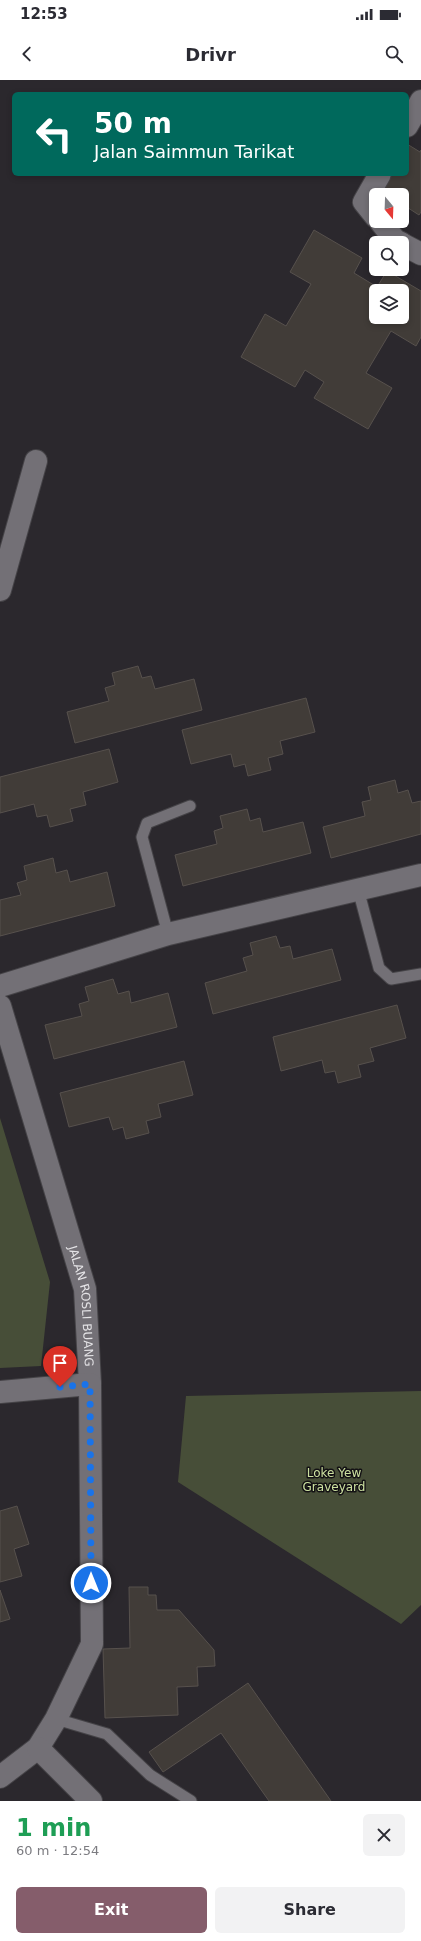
<!DOCTYPE html>
<html lang="en">
<head>
<meta charset="utf-8">
<style>
  :root { --surface:#fff; --page:#f2f2f3; --text:#2b2b33; --muted:#7c7c81; --accent:#855d6b }
  body { margin:0; font-family:"DejaVu Sans",sans-serif; background:var(--page); color:var(--text); height:100vh; display:flex; flex-direction:column; font-size:15px; white-space:nowrap }
  * { box-sizing:border-box; margin:0 }
  p { font-size:13px; color:var(--muted) }
  .icon { flex:none; width:22px; height:22px; fill:none; stroke:currentColor; stroke-width:2; stroke-linecap:round; stroke-linejoin:round }
  .map { position:relative; height:1721px; overflow:hidden }
  .side { display:flex; flex-direction:column; background:var(--surface); flex:1 }
  .side>* { flex:none }
  .hud { position:absolute; left:12px; top:12px; width:397px; height:84px; border-radius:6px; box-shadow:0 2px 6px #0003; background:#00695c; color:#fff; overflow:hidden }
  .needle { width:26px; rotate:161deg }
  .buttons { position:absolute; left:369px; top:108px; display:grid; gap:8px }
  .buttons a { display:grid; place-items:center; width:40px; height:40px; border-radius:6px; background:var(--surface); box-shadow:0 2px 6px #0003; font-size:20px }
  .pin { position:absolute; display:grid; place-items:center; width:34px; height:34px; color:#fff; margin:-41px -17px; border-radius:50% 50% 50% 0; rotate:-45deg; box-shadow:0 0 4px #0007 }
  .pin .icon { rotate:45deg }
  .me { position:absolute; width:44px; margin:-22px; rotate:0deg; stroke-linejoin:round; filter:drop-shadow(0 0 3px #0008) }
  .turn { display:flex; align-items:center; gap:14px; height:84px; padding:0 16px; font-size:18px }
  .turn .icon { width:52px; height:52px; stroke-width:2.5 }
  .turn b { display:block; font-size:28px; line-height:34px }
  .round { display:grid; place-items:center; flex:none; width:42px; height:42px; border-radius:6px; background:var(--page) }
  .head { display:flex; align-items:center; justify-content:space-between; height:68px; padding:0 16px }
  h1 { font-size:24px; font-weight:700; line-height:30px; color:#1e9e55 }
  .button { display:flex; gap:8px; margin-top:auto; padding:8px 16px }
  .button a { flex:1; height:46px; border-radius:6px; background:var(--accent); color:#fff; font-size:16px; font-weight:700; line-height:46px; text-align:center }
  .button a+a { background:var(--page); color:var(--text) }
  .status { display:flex; justify-content:space-between; align-items:center; height:28px; padding:0 20px; background:var(--surface); direction:ltr }
  .status svg { height:11px; fill:currentColor }
  header { display:flex; justify-content:space-between; align-items:center; height:52px; padding:0 16px; background:var(--surface); font-size:18px; font-weight:700 }
  .map>svg:first-child { display:block }
  .green { fill:#474e38 }
  .building { fill:#413c38; stroke:#57514d; fill-rule:evenodd }
  .lines { fill:none; stroke-linecap:round; stroke-linejoin:round }
  .lane-casing { stroke:#454347; stroke-width:13 }
  .street-casing { stroke:#454347; stroke-width:24 }
  .lane { stroke:#737076; stroke-width:11 }
  .street { stroke:#737076; stroke-width:22 }
  .route { stroke:#1a73e8; stroke-width:7; stroke-dasharray:0 12.6 }
  .labels { text-anchor:middle; dominant-baseline:central; stroke-width:3; stroke-linejoin:round; paint-order:stroke }
  .street-label { font-size:12px; fill:#e4e3e6; stroke:#131114 }
  .park-label { font-size:12px; fill:#cde1a1; stroke:#131114 }
</style>
</head>
<body>
<div class="status"><b>12:53</b><svg viewBox="0 0 49 12"><path d="M0 12V9h3v3zM5 12V6h3v6zM10 12V3h3v9zM15 12V0h3v12zM26 1h20v11H26zM47 4h2v5h-2z"/></svg></div>
<header><svg class="icon" aria-label="back" viewBox="0 0 24 24"><path d="M15 5l-7 7 7 7"/></svg>Drivr<svg class="icon" aria-label="search" viewBox="0 0 24 24"><circle cx="10" cy="10" r="6"/><path d="M15 15l6 6"/></svg></header>
<div class="map">
<svg width="421" height="1721" viewBox="0 0 421 1721">
  <rect width="100%" height="100%" fill="#2b282d"/>
  <path class="green" d="M0,1038l50,164 -9,84 -41,2z
    M421,1311v214l-20,19 -223,-142 8,-86z"/>
  <path class="building" d="M407,64l13,8 1,-2v62l-2,3 -17,-11v-9h-13l-12,-8 9,-13h21z
    M314,150l48,28 -8,15 23,14 10,-16 34,20v46l-5,9 -25,-15 -25,42 26,15 -24,41 -54,-31 10,-16 -19,-12 -10,17 -54,-30 24,-43 21,12 25,-42 -21,-12zM376,211h26v26h-26z
    M138,586l4,12 9,-2 4,13 39,-10 8,31 -127,33 -8,-31 42,-11 -4,-13 10,-3 -3,-12z
    M306,618l9,34 -35,9 3,13 -15,4 3,12 -23,6 -3,-12 -11,3 -3,-13 -40,10 -9,-34z
    M109,669l9,33 -35,10 3,13 -16,4 3,12 -23,6 -3,-12 -10,2 -3,-13 -34,9v-36z
    M395,700l3,13 10,-3 4,13 9,-2v33l-90,24 -8,-31 42,-11 -3,-14 9,-2 -3,-13z
    M247,729l3,12 10,-3 3,14 40,-10 8,31 -128,33 -8,-31 42,-11 -3,-13 9,-3 -3,-12z
    M53,778l3,15 11,-3 3,12 37,-10 8,34 -115,30v-36l21,-5 -4,-12 10,-3 -3,-14z
    M276,856l4,12 10,-2 3,13 39,-10 9,31 -128,34 -8,-31 42,-12 -4,-13 10,-3 -3,-12z
    M113,899l5,15 11,-3 2,12 37,-10 9,34 -123,32 -9,-34 37,-9 -3,-12 10,-3 -4,-14z
    M397,925l9,33 -36,10 4,13 -16,4 3,12 -23,6 -3,-12 -10,2 -3,-13 -41,11 -8,-34z
    M184,981l9,34 -35,9 3,13 -15,4 3,12 -23,6 -3,-12 -10,3 -4,-13 -40,10 -9,-34z
    M17,1426l12,38 -15,5 8,27 -22,6v-71z
    M129,1507h19v8h8l1,15h22l35,40 1,16 -18,1 1,19 -21,1 1,28 -73,3 -2,-69 27,-1z
    M0,1510l10,29 -10,3z
    M248,1603l83,118h-62l-48,-68 -58,39 -14,-20z"/>
  <g class="lines">
    <g class="lane-casing">
      <path id="lane" d="M358,809l21,79 12,11 30,-5
        M168,854l-26,-97 5,-14 43,-17
        M56,1639l51,15 43,41 41,26"/>
    </g>
    <g class="street-casing">
      <g id="street">
        <path d="M407,46l14,-25"/>
        <path d="M376,137l-12,-15 16,-28"/>
        <path d="M380,141l15,19 6,3"/>
        <path d="M402,164l19,10"/>
        <path d="M0,510l36,-129"/>
        <path d="M0,906l168,-52 253,-59"/>
        <path id="s1" d="M0,926l85,283 5,95 2,260 -36,75 -18,29 -38,29"/>
        <path d="M0,1312l90,-8"/>
        <path d="M38,1668l53,53"/>
      </g>
    </g>
    <use href="#lane" class="lane"/>
    <use href="#street" class="street"/>
  </g>
  <g class="lines">
    <path class="route" d="M60,1307l30,-3 1,199"/>
  </g>
  <g class="labels">
    <g class="street-label">
      <text stroke="none"><textPath href="#s1" startOffset="312">JALAN ROSLI BUANG</textPath></text>
    </g>
    <g class="park-label">
      <text x="334" y="1393">Loke Yew<tspan x="334" dy="14">Graveyard</tspan></text>
    </g>
  </g>
</svg>
<div class="buttons">
<a><svg class="needle" viewBox="-14 -14 28 28"><path d="M0-13l5 13h-10z" fill="#e53935"/><path d="M0 13l5-13h-10z" fill="#7c7c81"/></svg></a>
<a><svg class="icon" aria-label="search" viewBox="0 0 24 24"><circle cx="10" cy="10" r="6"/><path d="M15 15l6 6"/></svg></a>
<a><svg class="icon" aria-label="layers" viewBox="0 0 24 24"><path d="M12 4l9 5-9 5-9-5zM3 14l9 5 9-5"/></svg></a>
</div>
<div class="pin" style="left:60px;top:1307px;background:#d93025"><svg class="icon" aria-label="arrive" viewBox="0 0 24 24"><path d="M6 21V4h12l-3 4 3 4H6"/></svg></div>
<svg class="me" style="left:91px;top:1503px" viewBox="-20 -20 40 40"><circle r="17" fill="#1a73e8" stroke="#fff" stroke-width="3"/><path d="M0-11L8 9 0 5-8 9z" fill="#fff"/></svg>
<div class="hud">
<div class="turn"><svg class="icon" aria-label="left" viewBox="0 0 24 24"><path d="M17 20v-9H6M10 6l-5 5 5 5"/></svg><div><b>50 m</b>Jalan Saimmun Tarikat</div></div>
</div>
</div>
<section class="side">
<div class="head"><div><h1>1 min</h1><p>60 m · 12:54</p></div><a class="round"><svg class="icon" aria-label="close" viewBox="0 0 24 24"><path d="M6 6l12 12M18 6L6 18"/></svg></a></div>
<div class="button"><a>Exit</a><a>Share</a></div>
</section>
</body>
</html>
